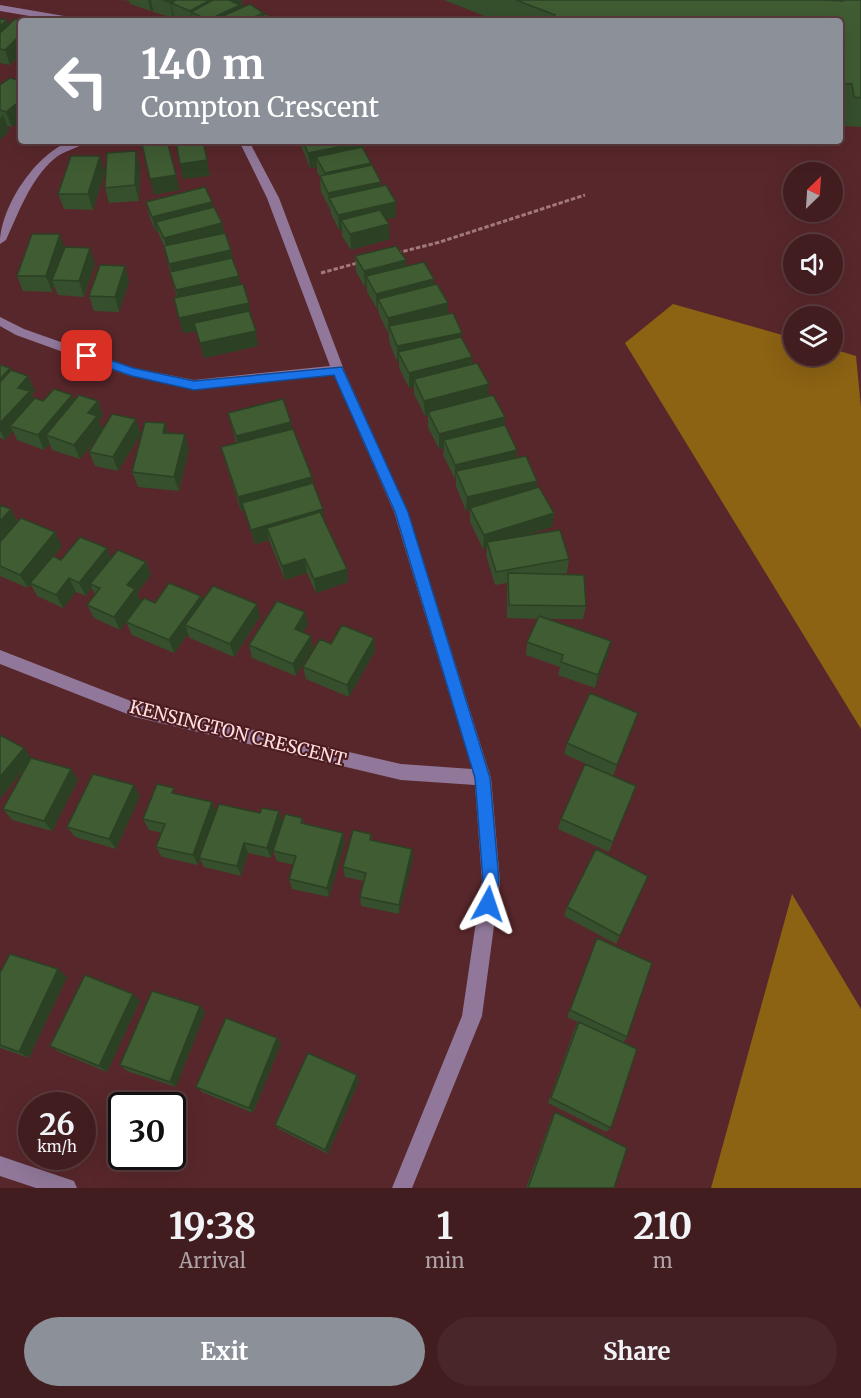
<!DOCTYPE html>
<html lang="en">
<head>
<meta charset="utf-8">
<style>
  :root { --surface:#421d20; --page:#492629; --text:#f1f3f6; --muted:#aea2a5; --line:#5a3b3e; --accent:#8c9099 }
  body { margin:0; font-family:Merriweather,serif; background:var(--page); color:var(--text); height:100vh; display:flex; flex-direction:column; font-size:22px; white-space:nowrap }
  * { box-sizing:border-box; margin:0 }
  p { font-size:20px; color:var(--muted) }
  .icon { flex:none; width:33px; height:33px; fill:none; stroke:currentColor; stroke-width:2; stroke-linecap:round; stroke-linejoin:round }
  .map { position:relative; height:1188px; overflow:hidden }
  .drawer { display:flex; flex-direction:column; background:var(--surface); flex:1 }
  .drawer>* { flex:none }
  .top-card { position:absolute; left:18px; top:18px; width:825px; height:126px; border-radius:6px; box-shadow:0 6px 24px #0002,0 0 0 2px var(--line); background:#8c9099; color:#fff; overflow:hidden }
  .needle { width:39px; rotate:25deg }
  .controls { position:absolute; left:783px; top:162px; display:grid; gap:12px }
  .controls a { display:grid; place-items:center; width:60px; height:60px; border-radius:50%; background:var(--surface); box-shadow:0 6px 24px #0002,0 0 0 2px var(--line); font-size:30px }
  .speed { position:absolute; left:18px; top:1092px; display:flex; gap:12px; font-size:30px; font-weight:700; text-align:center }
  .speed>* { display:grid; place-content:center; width:78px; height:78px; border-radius:50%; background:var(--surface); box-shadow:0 6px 24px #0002,0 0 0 2px var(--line); line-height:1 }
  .speed small { font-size:15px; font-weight:400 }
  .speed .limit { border:3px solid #111; border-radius:9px; background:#fff; color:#111 }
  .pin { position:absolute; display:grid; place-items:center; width:51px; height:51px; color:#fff; margin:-26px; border-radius:12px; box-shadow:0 3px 9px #0006 }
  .me { position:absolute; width:66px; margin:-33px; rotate:5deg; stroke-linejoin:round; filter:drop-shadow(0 0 4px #0008) }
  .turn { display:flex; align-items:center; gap:21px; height:126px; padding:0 24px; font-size:27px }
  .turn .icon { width:78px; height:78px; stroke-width:2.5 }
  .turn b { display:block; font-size:42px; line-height:51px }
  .eta { display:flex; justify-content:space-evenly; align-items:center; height:102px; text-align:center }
  .eta b { font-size:36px; font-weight:700; line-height:42px }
  .action { display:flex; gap:12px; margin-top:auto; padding:12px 24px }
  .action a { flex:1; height:69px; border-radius:36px; background:var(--accent); color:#fff; font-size:24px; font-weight:700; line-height:69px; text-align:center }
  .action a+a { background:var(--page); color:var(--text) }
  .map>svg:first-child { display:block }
  .forest { fill:#8c6213 }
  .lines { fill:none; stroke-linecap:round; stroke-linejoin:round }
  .path { stroke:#a2797b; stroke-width:3; stroke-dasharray:4.5 2; stroke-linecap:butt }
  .minor { fill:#91789a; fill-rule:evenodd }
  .wall { fill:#364f2c }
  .shaded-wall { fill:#2c4024 }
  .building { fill:#3f5c33; stroke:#2c4024; stroke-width:1.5 }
  .route { fill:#1a73e8; stroke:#114b97; stroke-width:1.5 }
  .labels { text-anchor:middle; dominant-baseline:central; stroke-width:4.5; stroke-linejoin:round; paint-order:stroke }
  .street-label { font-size:18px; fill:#fedede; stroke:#4d1c21 }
</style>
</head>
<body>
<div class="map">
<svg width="861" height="1188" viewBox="0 0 861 1188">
  <rect width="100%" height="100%" fill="#58272b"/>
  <path class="forest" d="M673,304l120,34 1,18h38l1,-7 23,7 5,51v322l-236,-386z
    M792,894l69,115v179h-150z"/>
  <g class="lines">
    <path class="path" d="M397,253l43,-11 145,-47
      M321,273l40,-11"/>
    <path class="minor" d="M0,5l76,13 5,3h-22l-59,-10z
      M71,141h16c-9,8 -23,9 -33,18 -24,21 -35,53 -48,81l-6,4c0,-37 36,-91 71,-103z
      M239,141h10l30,57 65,172 64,142 83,266 9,103 -18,135 -70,172h-20l70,-172 20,-135 -7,-96 -74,-5 -266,-63 -135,-53v-14l136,53 265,61 71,5 -78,-257 -60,-137 -140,15 -67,-15 -111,-40 -16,-9v-9l24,12 110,39 60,12 136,-14 -63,-168z
      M0,1156l74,25 3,7h-41l-36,-12z"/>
  </g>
  <path class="wall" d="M124,0h118l1,7 21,8 12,6h-96l-6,-3v-1l-1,1 -20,-6v-2l-2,1 -21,-7 -1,-3z
    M444,0h378l19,1v-1h20v127l-17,-1 -2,-14h-2v-91h-343z
    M0,19l8,6 13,-4v44l-3,-8 -8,8 -10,-2z
    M21,81v39l-9,7 -5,-1 2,5 -9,9v-55z
    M299,141h64l1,9 17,32v5l15,15v15l-10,2 4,20 -39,11 -9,-14v-6h-3l-8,-16 -1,-5 -9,-17 -1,-15 -3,-5v-5l-7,1z
    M136,151l4,16 -1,34 -30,2 -4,-15z
    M105,172l-12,38 -29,-1 -6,-15z
    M146,202l67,5 9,16 2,10 7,17 3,15 18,54h-1l7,27 -54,12 -8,-27 -13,2 -9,-35 3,-1 -3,-9 -10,-42 -6,-14h-2l-6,-14z
    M65,249l30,15 -11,33 -26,-2 -4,-10 -2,7 -29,-1 -6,-15z
    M355,256l51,4v6l28,13v6l14,18v11l24,43v7l45,86 -1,8 21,23 -1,7 18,25 -2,14 -28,9 45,23 -2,14 -7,1 26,32 -3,13h-38l63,35 -13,34 -37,-13 2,-8 -34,-12 1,-13 11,-23 -31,-1v-35l-12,2 -9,-30 1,-7 -4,1 -13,-27v-12l-4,1 -10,-25v-7h-1l-12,-24 1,-7 -5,1 -11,-22v-12l-3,1 -11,-22v-7l-5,1 -10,-20v-7l-2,1 -8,-21v-8h-1l-9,-19 -1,-5h-1l-10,-17v-6l-2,1 -9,-15z
    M125,266l4,16 -10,30 -25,-1 -5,-15z
    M0,365l10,3 1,2 17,6 7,15 -3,3 2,5 9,2 29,-6 2,6h24l5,15 -4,5 3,9 39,4 -23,37 -23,-5 -6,-14 9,-15 -18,22 -28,-9 -2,-6 -6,6 -27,-10 -4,-9 -8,9 -5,-2z
    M228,413l64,16 20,48 1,6 12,39 22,47 1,13 -32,11 -9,-20 -22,7 -16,-40 -14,4 -11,-34 -3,1 -16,-50 -4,-14 15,-4z
    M168,433l21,16 -10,42 -41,-4 -6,-15z
    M0,505l11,4 7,13 44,24 -8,10 7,4 46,-12 4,10 35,4 5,13 -14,18 4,9 14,1 46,-7 1,5 58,16 -26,40 -44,-19 -2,-4 -14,19 -42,-18 -6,-13 5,-7 -11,15 -26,-12 -7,-13 8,-10 -3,-7 -6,8 -10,-4 -13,16 -26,-12 -6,-11 -3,3 -28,-12z
    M308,625l-5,7 10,16 -17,28 -44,-18 -3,-13z
    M374,638l1,13 -26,46 -43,-18 -3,-12 28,-23z
    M638,713l-25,63 -49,-22 3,-11z
    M0,735l31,23 40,11 7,11 -26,51 -40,-11 -9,-11 23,-42 -26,32z
    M636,786l-27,66 -51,-23 3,-10z
    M177,794l35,8 4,9 44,2 19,-2 3,11 -11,36 -23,-5 -7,23 -37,-9 -4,-8 -2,6 -36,-8 -6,-10 6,-14 -13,-3 -6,-11z
    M140,796l-24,53 -41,-12 -8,-10z
    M302,818l2,6 39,9 2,10 -16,54 -37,-8 -3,-10 5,-14 -17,-4 -4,-10z
    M371,834l1,6 40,9 1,10 -14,55 -38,-8 -1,-9 4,-16 -19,-4 -2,-10z
    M567,907l53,29 -4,8 -52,-28z
    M597,938l30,99 -4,6 -12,85 -5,4 -58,-29 27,-75 3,-6 -11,-5z
    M0,973l67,4 -38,81 -29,-10z
    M140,1001l-33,71 -48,-20 -9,-6z
    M200,1006l5,7 -29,74 -49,-16 -7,-6z
    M277,1038l4,6 -28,69 -51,-21 -6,-5z
    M359,1081l-31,73 -49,-25 -4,-4z
    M555,1112l59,76h-88l26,-71z"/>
  <path class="shaded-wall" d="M148,0h3l2,10 -2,1z
    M173,0h24l-26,3 3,14 -1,1 -3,-16z
    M210,0h8l-27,12 2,9h-1l-2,-10z
    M233,0h9l1,10 -3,11h-32z
    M7,20l5,15 -12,12v-21z
    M21,34v19l-5,-2 2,6 -8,8 -5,-15z
    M21,100v20l-9,7 -6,-15z
    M3,115l6,16 -9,9v-21z
    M363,142l1,16 -48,-1 1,10 -7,1 -2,-15z
    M136,151l4,16 -1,34 -4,-16z
    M100,156l5,16 -12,38 -5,-16z
    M207,160l3,16 -27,3 -3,-15z
    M371,163l1,16 -46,10 -1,-16z
    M176,175l4,15 -26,5 -4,-16z
    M381,182l1,15 -53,1 1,11 -2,-16z
    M212,202l3,16 -59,4 2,10h-2l-4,-15z
    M396,202v15l-49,12 -6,-9 1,10h-3l-1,-15z
    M222,223l3,15 -57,16 -4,-16z
    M389,224l1,15 -39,11 -1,-16z
    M60,234l5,16 -13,30 2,5 -2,7 -6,-16z
    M90,248l5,16 -11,33 -5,-16z
    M231,250l3,16 -61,13 -4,-15z
    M406,260v16h-40l1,10 -2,1 -1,-16z
    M125,266l4,16 -10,30 -4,-15z
    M239,276l2,15 -61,15 -4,-16z
    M434,279v16l-56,4v10h-1l-1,-15z
    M249,303l3,16 -56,12 -2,-8 2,8 -13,2 -4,-15z
    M448,303v15l-59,8v7h-1v-15z
    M256,331l2,15 -54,12 -4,-15z
    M462,333l-1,15 -63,4 1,9 -2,1v-16z
    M472,357l-1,15 -57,7v8l-5,1v-15z
    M10,368l7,16 -17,18v-23z
    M28,376l7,15 -3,3 5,12 -27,20 3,5 -8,9 -5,-10v-7l18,-35z
    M489,384l-1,15 -60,13v3l-3,1 -1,-15z
    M72,395l6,15 -32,25 4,9 -6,6 -6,-15z
    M98,401l5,15 -4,5 4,10 -23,28 -6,-14 14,-32z
    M505,417l-1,14 -60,9v8l-5,1v-15z
    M136,419l5,15 -23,37 -5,-14z
    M291,422l3,15 -55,14 -3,-15z
    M165,423l5,15 -7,-5z
    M185,434l4,15 -10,42 -5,-14z
    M517,450l-2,14 -59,7v8h-1v-14z
    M312,477l2,15 -72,11 2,7 -3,1 -3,-14z
    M537,481l-2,14 -65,13v2l-4,1 1,-14z
    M11,509l7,14 -18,21v-23z
    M323,509l2,15 -58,4 2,12 -14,4 -4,-14z
    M554,513l-2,14 -63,20 -2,-5v6l-4,1 1,-14z
    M55,532l7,14 -30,38 -2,-1 1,2 -3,3 -8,-13z
    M107,548l6,14 -23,22 2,4 -6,8 -7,-13z
    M305,559l2,14 -22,7 -3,-14z
    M146,562l5,13 -14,18 4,9 -21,28 -6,-13 13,-32z
    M347,569l1,13 -32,11 -2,-14z
    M69,578l7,14 -13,16 -7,-13z
    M201,596l4,14 -20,15 3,9 -14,19 -5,-13z
    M257,604l3,13 -26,40 -4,-13z
    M305,612l3,13 -11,17 -2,-13z
    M311,636l2,12 -17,28 -3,-12z
    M374,638l1,13 -26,46 -2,-12z
    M611,641l-3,13 -13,34 3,-13z
    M638,713l-4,12 -21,51 4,-11z
    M24,748l8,11 -32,40v-22z
    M71,769l7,11 -26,51 -8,-10z
    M134,785l6,11 -24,53 -7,-10z
    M212,802l5,10 -18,46 1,1 -2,6 -5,-10z
    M279,811l3,11 -11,36 -4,-10z
    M343,833l2,10 -16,54 -2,-9z
    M244,843l4,10 -7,23 -4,-10z
    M412,849l1,10 -14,55v-9z
    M58,969l9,8 -38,81 -10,-6z
    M133,994l7,7 -33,71 -8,-6z
    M200,1006l5,7 -29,74 -6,-5z
    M277,1038l4,6 -28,69 -4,-5z
    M357,1075l2,6 -31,73 -3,-4z"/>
  <path class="building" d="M162,0h11l-3,2z
    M176,0h34l-20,11 -19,-8z
    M213,0h20l-2,1 9,4 -32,15 -17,-8z
    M516,0h306l21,1v-1h18v98l-7,-1 -2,-13 -12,-1v-62h-294l9,-6z
    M250,4l13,9 -17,8h-34z
    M266,14l10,7h-26z
    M0,19l7,1 -7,6z
    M15,19l12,2h-6v13l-16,16 -5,-1v-16z
    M21,48v5l-5,-2z
    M10,78l11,3v19l-15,12 -6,-2v-25z
    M162,141h5l9,34 -26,4 -8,-35z
    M176,141h27l4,19 -27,4z
    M303,141h60v1l-55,11z
    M362,147l9,16 -46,10 -9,-16z
    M136,151l-1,34 -30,3 2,-35z
    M71,156h29l-12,38h-30z
    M372,165l9,17 -53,11 -8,-17z
    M386,185l10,17 -58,13 -9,-17z
    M205,187l7,15 -60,15 -6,-15z
    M214,207l8,16 -58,15 -8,-16z
    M380,210l9,14 -39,10 -9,-14z
    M225,233l6,17 -62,14 -5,-18z
    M32,234h28l-14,42h-29z
    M396,246l10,14 -42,11 -9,-15z
    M65,247l25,1 -11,33 -27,-1z
    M232,258l7,18 -63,14 -6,-18z
    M424,262l10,17 -58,15 -10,-18z
    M100,265l25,1 -10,31 -26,-1z
    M243,284l6,19 -70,15 -5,-20z
    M437,284l11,19 -60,15 -10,-19z
    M249,311l7,20 -56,12 -6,-20z
    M453,313l9,20 -65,13 -8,-20z
    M461,337l11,20 -63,16 -11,-21z
    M477,363l12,21 -65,17 -10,-22z
    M0,365l10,3 -10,11z
    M11,370l17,6 -10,12 12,3 -30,32v-41z
    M54,389l18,6 -34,40 -28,-9 25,-28 8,3z
    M79,395l19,6 -10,12 9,3 -23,29 -28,-10z
    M493,395l12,22 -66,17 -11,-22z
    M283,399l8,23 -55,14 -8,-23z
    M112,414l24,5 -23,38 -24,-5z
    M145,422l20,1 -2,10 22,1 -11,43 -42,-5z
    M505,425l12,25 -62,15 -11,-25z
    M293,429l19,48 -74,20 -17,-50z
    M526,456l11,25 -70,16 -11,-26z
    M313,483l10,26 -72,21 -9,-27z
    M539,487l15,26 -70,22 -14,-27z
    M0,505l11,4 -11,12z
    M320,512l27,57 -33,10 -9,-20 -23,7 -15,-38z
    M21,518l34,14 -35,43 -20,-9v-24z
    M560,530l9,29 -73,13 -9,-30z
    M80,537l27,11 -28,35 -10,-5 -13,17 -26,-12 23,-27 8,4z
    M118,550l28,12 -19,23 8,4 -21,28 -27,-12 13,-17 -10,-4z
    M508,573l76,2 2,31 -77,-1z
    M169,583l32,13 -32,44 -43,-18 18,-24 11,5z
    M213,586l44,18 -27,40 -45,-19z
    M277,601l28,11 -10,17 16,7 -18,28 -44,-19z
    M539,616l72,25 -13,34 -37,-13 2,-7 -36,-13z
    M342,625l32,13 -27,47 -44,-18 17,-28 11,5z
    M590,693l48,20 -21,52 -50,-22z
    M0,735l24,13 -24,29z
    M31,758l40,11 -27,52 -41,-12z
    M585,764l51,22 -23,56 -52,-23z
    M93,774l41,11 -25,54 -42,-12z
    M157,784l17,4 -2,5 40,9 -19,53 -37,-8 9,-23 -22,-5z
    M219,804l41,9 2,-5 17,3 -12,37 -23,-5 -7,23 -38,-8z
    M285,814l17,4 -1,5 42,10 -16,55 -38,-9 7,-23 -23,-5z
    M353,830l18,4 -1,6 42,9 -13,56 -39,-8 6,-24 -23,-6z
    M596,849l52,27 -28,60 -53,-29z
    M597,938l55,25 -25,74 -57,-27z
    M10,954l48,15 -39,83 -19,-7v-72z
    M85,975l48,19 -34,72 -49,-20z
    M152,991l48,15 -30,76 -50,-17z
    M226,1018l51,20 -28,70 -53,-21z
    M579,1022l58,27 -26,79 -60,-30z
    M308,1053l49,22 -32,75 -50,-25z
    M555,1112l72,36 -13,40h-86z"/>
  <path class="route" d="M87,352l46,16 61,13 148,-14 66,145 82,266 9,103 -6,28 -5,3 -6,-3 -3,-5 4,-23 -8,-103 -80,-266 -61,-137 -140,15 -62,-14 -49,-17v-6z"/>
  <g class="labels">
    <g class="street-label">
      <text transform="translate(238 733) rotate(14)">KENSINGTON CRESCENT</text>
    </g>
  </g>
</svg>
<div class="controls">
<a><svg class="needle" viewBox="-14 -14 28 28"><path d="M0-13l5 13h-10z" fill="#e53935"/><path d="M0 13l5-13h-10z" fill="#aea2a5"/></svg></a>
<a><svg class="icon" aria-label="sound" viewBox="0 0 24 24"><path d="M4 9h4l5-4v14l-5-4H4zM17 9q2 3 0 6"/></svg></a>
<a><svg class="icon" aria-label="layers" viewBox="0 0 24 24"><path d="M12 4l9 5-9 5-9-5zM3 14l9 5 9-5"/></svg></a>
</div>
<div class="speed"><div>26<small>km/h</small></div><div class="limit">30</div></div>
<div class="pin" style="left:87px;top:356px;background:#d93025"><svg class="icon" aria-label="arrive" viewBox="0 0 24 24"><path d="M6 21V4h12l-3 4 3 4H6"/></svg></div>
<svg class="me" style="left:488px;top:904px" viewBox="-20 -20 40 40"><path d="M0-17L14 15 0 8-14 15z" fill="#1a73e8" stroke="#fff" stroke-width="4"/></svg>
<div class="top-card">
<div class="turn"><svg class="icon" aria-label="left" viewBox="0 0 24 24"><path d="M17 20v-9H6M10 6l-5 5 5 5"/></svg><div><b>140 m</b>Compton Crescent</div></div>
</div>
</div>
<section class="drawer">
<div class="eta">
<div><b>19:38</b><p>Arrival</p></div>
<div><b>1</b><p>min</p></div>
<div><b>210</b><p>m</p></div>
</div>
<div class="action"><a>Exit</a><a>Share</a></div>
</section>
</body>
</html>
